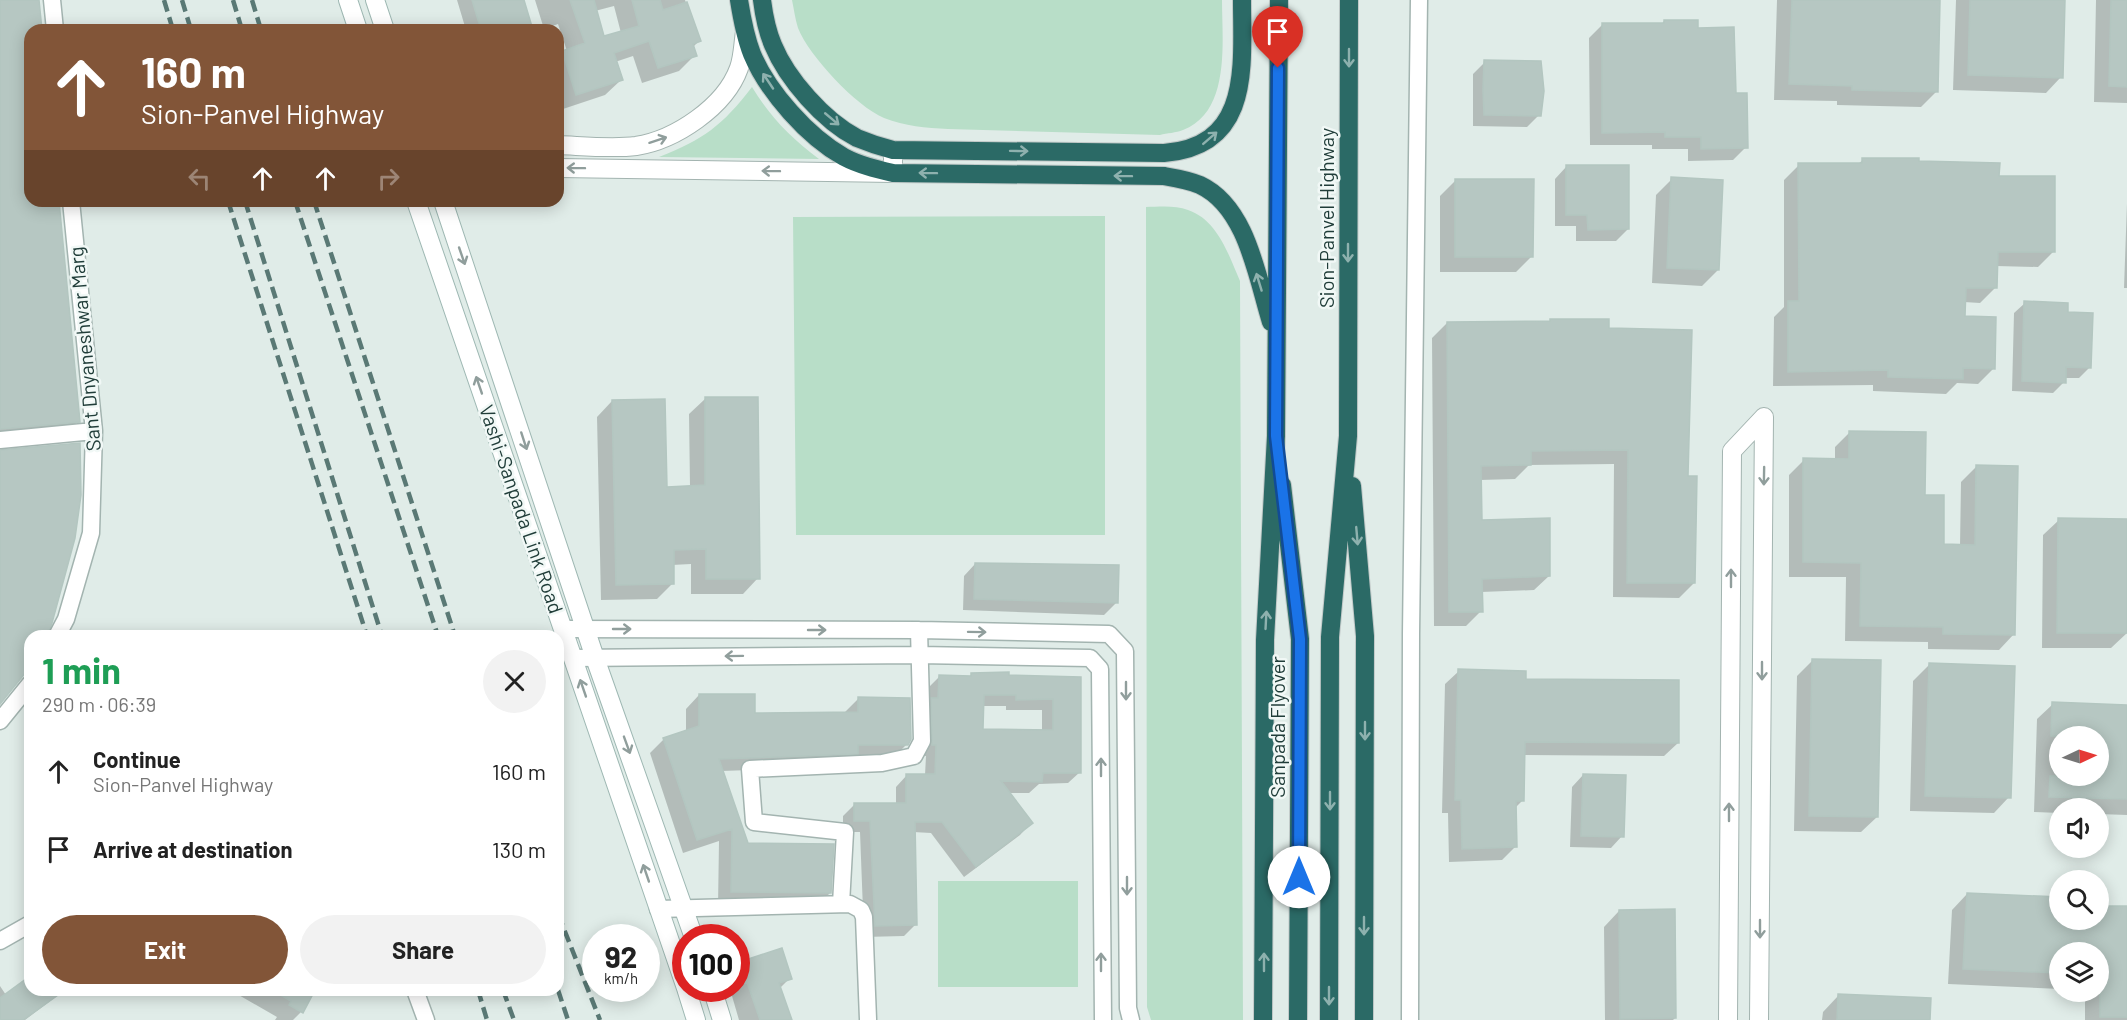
<!DOCTYPE html>
<html lang="en">
<head>
<meta charset="utf-8">
<style>
  :root { --surface:#fff; --page:#f2f2f2; --text:#222; --muted:#767676; --accent:#825538 }
  body { margin:0; font-family:Barlow,sans-serif; background:var(--page); color:var(--text); height:100vh; display:flex; flex-direction:column; font-size:22px; white-space:nowrap }
  * { box-sizing:border-box; margin:0 }
  p { font-size:20px; color:var(--muted) }
  .icon { flex:none; width:33px; height:33px; fill:none; stroke:currentColor; stroke-width:2; stroke-linecap:round; stroke-linejoin:round }
  .map { position:relative; flex:1; overflow:hidden }
  .side { position:absolute; left:24px; top:630px; width:540px; height:366px; display:flex; flex-direction:column; background:var(--surface); border-radius:18px; box-shadow:0 3px 15px #0003 }
  .side>* { flex:none }
  .guide { position:absolute; left:24px; top:24px; width:540px; height:183px; border-radius:18px; box-shadow:0 3px 15px #0003; background:#825538; color:#fff; overflow:hidden }
  .needle { width:39px; rotate:86deg }
  .fabs { position:absolute; left:2049px; top:726px; display:grid; gap:12px }
  .fabs a { display:grid; place-items:center; width:60px; height:60px; border-radius:50%; background:var(--surface); box-shadow:0 3px 15px #0003; font-size:30px }
  .speed { position:absolute; left:582px; top:924px; display:flex; gap:12px; font-size:30px; font-weight:700; text-align:center }
  .speed>* { display:grid; place-content:center; width:78px; height:78px; border-radius:50%; background:var(--surface); box-shadow:0 3px 15px #0003; line-height:1 }
  .speed small { font-size:15px; font-weight:400 }
  .speed .limit { border:9px solid #d22; background:#fff; color:#111 }
  .pin { position:absolute; display:grid; place-items:center; width:51px; height:51px; color:#fff; margin:-62px -26px; border-radius:50% 50% 50% 0; rotate:-45deg; box-shadow:0 0 6px #0007 }
  .pin .icon { rotate:45deg }
  .me { position:absolute; width:66px; margin:-33px; rotate:0deg; stroke-linejoin:round; filter:drop-shadow(0 0 4px #0008) }
  .turn { display:flex; align-items:center; gap:21px; height:126px; padding:0 18px; font-size:27px }
  .turn .icon { width:78px; height:78px; stroke-width:2.5 }
  .turn b { display:block; font-size:42px; line-height:51px }
  .lanes { display:flex; align-items:center; height:57px; padding:0 18px; background:#0003; justify-content:center; gap:30px; direction:ltr }
  .lanes .off { opacity:.35 }
  .round { display:grid; place-items:center; flex:none; width:63px; height:63px; border-radius:32px; background:var(--page) }
  .overview { display:flex; align-items:center; justify-content:space-between; height:102px; padding:0 18px }
  h1 { font-size:36px; font-weight:700; line-height:45px; color:#1e9e55 }
  .action { display:flex; gap:12px; margin-top:auto; padding:12px 18px }
  .action a { flex:1; height:69px; border-radius:36px; background:var(--accent); color:#fff; font-size:24px; font-weight:700; line-height:69px; text-align:center }
  .action a+a { background:var(--page); color:var(--text) }
  ul { padding:0; list-style:none }
  li { display:flex; align-items:center; gap:18px; height:78px; padding:0 18px }
  li div { flex:1 }
  li b { display:block; font-size:22px }
  li em { font-style:normal }
  .map>svg:first-child { display:block }
  .green { fill:#b8dec8 }
  .shadow { fill:#0003; fill-rule:evenodd }
  .building { fill:#b6c7c2; stroke:#b3c6c0; stroke-width:1.5; fill-rule:evenodd }
  .lines { fill:none; stroke-linecap:round; stroke-linejoin:round }
  .minor-casing { stroke:#a3b4b0; stroke-width:19 }
  .tertiary-casing { stroke:#a3b4b0; stroke-width:20 }
  .secondary-casing { stroke:#9eb8b3; stroke-width:20 }
  .motorway-casing { stroke:#c1c9c8; stroke-width:20 }
  .minor { stroke:#fff; stroke-width:16 }
  .tertiary { stroke:#fff; stroke-width:18 }
  .secondary { stroke:#fff; stroke-width:18 }
  .motorway { stroke:#2b6a66; stroke-width:18 }
  .rail { stroke:#5a7975; stroke-width:4.5; stroke-dasharray:12 6; stroke-linecap:butt }
  .oneway { stroke:#8eb1ae }
  .oneway2 { stroke:#909e9c }
  .route-casing { stroke:#114b97; stroke-width:15 }
  .route { stroke:#1a73e8; stroke-width:10 }
  .labels { text-anchor:middle; dominant-baseline:central; stroke-width:5; stroke-linejoin:round; paint-order:stroke }
  .street-label { font-size:20px; fill:#203d39; stroke:#f1f8f6 }
</style>
</head>
<body>
<div class="map">
<svg width="2127" height="1020" viewBox="0 0 2127 1020">
  <rect width="100%" height="100%" fill="#e0ece8"/>
  <path class="green" d="M792,0h430c0,41 9,112 -39,130 -7,3 -16,3 -23,5l-212,-6c-22,-1 -43,-3 -64,-11 -28,-12 -75,-62 -86,-90 -3,-9 -4,-19 -6,-28z
    M752,87c18,30 39,51 67,72l-160,-2c45,-18 63,-31 93,-70z
    M1146,207c13,0 29,-2 42,3 30,10 41,46 52,71l3,739h-92l-4,-13z
    M1105,216v319h-309l-3,-318z
    M938,881h140v106h-140z"/>
  <path class="shadow" d="M0,0h38l3,30h-11v171h27l21,220 -14,15 -64,6z
    M457,0h66l8,30h-65z
    M535,0h150l14,41 -7,7 3,7 -16,16 -37,12 -9,-27 -18,6 6,18 -16,15 -45,15 -2,-7v-47l9,-5 -9,-27 -14,5zM614,6l7,27 -18,5 -8,-27z
    M1777,0h161l-1,91 -16,16 -84,-2v-4l-63,-1z
    M1956,0h108l-3,77 -15,16 -93,-3z
    M2096,0h31v103l-33,-1z
    M1664,21l33,9 37,64 12,53 -13,13 -45,1v-12h-36v-4h-62l-1,-107 13,-13h59z
    M1485,62l54,53 -12,12 -54,-1v-52z
    M1863,160l55,2 80,15 55,75 -15,15 -42,-1 -1,22 -15,15 -16,-1 -1,15 30,52 -15,15 -21,-1 -11,11 -73,-3v-6l-100,1 1,-69 10,-10v-127l15,-15 59,-1z
    M1566,167l62,62 -12,12h-40v-15h-21v-47z
    M1672,179l46,91 -16,16 -50,-3 4,-88z
    M1456,180l75,77 -15,15h-76v-76z
    M2127,203v85h-3z
    M2025,303l41,11 24,53 -11,11h-15v4l-11,11 -41,-2 2,-78z
    M1447,323l160,6 80,148 7,106 -15,15 -66,-1 1,-133 -85,1 -14,14 -35,1v42l69,54 -15,14 -53,2v19l-15,15h-32l-2,-288z
    M705,399l53,179 -15,16h-52v-30l-19,1 1,18 -16,16 -56,1 -4,-183 15,-16 53,87 25,-1 -1,-73z
    M1850,432l73,64 19,50h18l1,-64 16,-16 37,168 -15,16 -71,-1v-7l-83,-1 1,-64h-57v-102l15,-15h31v-13z
    M2059,520h68v113l-16,15h-69l1,-113z
    M975,564l142,2 -1,37 -12,12 -141,-5 1,-34z
    M1813,660l64,157 -16,15 -67,-1 3,-155z
    M1929,665l80,132 -15,16 -84,-2 3,-130z
    M1459,671l66,10 153,62 -14,13 -141,-1 -1,46 -8,8 1,38 -13,13 -53,2 -1,-49h-6l3,-129z
    M972,674l107,5 1,93 -12,11 -29,1 -10,9h-21l23,30 -11,12 -56,42 -33,-44 -18,-1 3,92 -12,12 -40,1 -4,-105h-17v-16l12,-12 41,1v-18l11,-12h18l1,-19h-5l7,-68 11,-11 29,1zM982,706h24v4h36v21l-60,-1z
    M699,695l54,19 91,-1 14,-14 49,45 -14,14 -50,9 -121,4 25,74 83,48 -14,14 -98,-1 1,-65 -36,12 -33,-100 14,-14 22,-7v-23z
    M2053,704l74,2v109l-29,-1v-6h-38v5l-26,-1 3,-93zM2060,736h38v40h-38z
    M1583,775l39,61 -11,12 -41,-1 2,-60z
    M1967,894l93,26h38v-13l29,1v112h-42v-28h13v-40h-38v37l-112,-5 4,-74z
    M1619,911l56,107 -2,2h-68l-1,-93z
    M736,965l54,13 -10,10 10,32h-51l-7,-24 -15,6 -4,-14h23z
    M30,978v12h35l-40,30h-25v-34l6,9z
    M230,990h84l-13,22 -8,8h-18l2,-3z
    M1838,996l91,24h-107l1,-8z"/>
  <path class="building" d="M0,0h39l3,30h-12v171h29l21,221 -80,7z
    M472,0h52l9,30h-52z
    M570,0h24l10,36 35,-10 -7,-26h28l3,10 24,-8 14,39 -8,3 4,12 -39,12 -9,-27 -35,12 9,27 -47,15 -14,-44 23,-8z
    M1792,0h148l-2,92 -86,-2v-4l-63,-2z
    M1970,0h95l-2,78 -95,-3z
    M2111,0h16v87l-18,-1z
    M1664,20h34v8l36,-1 2,66h11l1,55 -47,1v-12h-36v-5l-63,1v-110h62z
    M1484,60l57,1 3,30 -3,25 -57,-1 -1,-25z
    M1862,158h57v3l81,2 -1,13h56v76h-57l-1,36h-31l-1,28 31,1 -1,52 -32,-1v11l-75,-2v-7l-100,2v-71h11l-1,-138h64z
    M1566,165h63v64l-41,1 -1,-15h-21z
    M1671,177l52,3 -4,90 -52,-2z
    M1455,179h79l-1,78h-78z
    M2024,301l44,2v9l25,1 -2,55 -25,-1v16l-44,-2z
    M1550,319h59v9l83,2 -4,146h9l-2,107h-68l1,-133 -97,1v14l-50,1 1,54 68,-2v58l-68,3 1,33h-34l-2,-290 103,-1z
    M705,397h53l2,182h-54v-30l-32,1v34l-58,1 -4,-185 53,-1 2,88 38,-2z
    M1849,431l77,1 -1,63h19v49l31,1 1,-80 42,1 -3,169 -72,-1v-7l-83,-1 1,-63 -58,-1v-104l46,1z
    M80,443l1,52 -6,43 -23,85 -5,13h-17v31l-30,37v-254z
    M2058,518l69,1v114h-70z
    M975,563l144,2 -1,38 -144,-4z
    M1812,659l69,1 -3,157 -69,-1z
    M1929,663l86,3 -4,132 -86,-2z
    M1458,669l68,2v8l153,1v63l-154,-1 -1,59h-8l1,46 -55,2 -1,-49h-6z
    M1009,672v3l72,2v96h-38l-1,9 -41,-1 32,42 -57,44 -34,-45h-27l2,103 -42,1 -5,-105h-16v-18h52v-29h29l1,-29h-4l-1,-47h7l1,-23 32,1v-3zM984,695h32v5l37,-1v31l-70,-1z
    M699,694h56v19l103,-1v-15l52,1 1,41 -3,6h-50v9l-139,5 29,84 86,1 -3,49 -100,-1 1,-63 -35,11 -34,-102 36,-12z
    M2052,702l75,3v94l-78,-2 1,-21h48v-40h-47z
    M1583,774l43,1 -2,62 -43,-1z
    M1967,893l93,4v23h41v-14h26v111h-27v-65h-40v21l-97,-4z
    M1675,909l1,109 -56,1 -1,-109z
    M782,948l10,31 -13,4 13,37h-32l-13,-38 -11,4v-23z
    M30,976v14h35l-42,30h-23v-22z
    M272,990h43l-12,23 -14,-8 2,-4z
    M1838,994l93,4 -1,22h-93z"/>
  <g class="lines">
    <g class="minor-casing">
      <path id="minor" d="M52,0l3,30
        M0,440l94,-9
        M563,629l356,1 190,4 16,17 3,357 3,12
        M57,636l9,-17 25,-86 3,-102 -23,-230
        M573,658l346,-3 171,3 10,11 3,351
        M0,721l30,-37
        M841,904l4,-72 -91,-10 -4,-53 132,-6 32,-7 8,-15 -3,-111
        M658,909l192,-5 11,6 3,7 4,102
        M0,941l30,-17
        M415,990l11,30
        M1410,1020l1,-386 8,-634"/>
    </g>
    <g class="tertiary-casing">
      <path id="tertiary" d="M558,145c25,1 54,4 78,1 39,-6 89,-39 103,-78 4,-11 4,-24 6,-36
        M558,168l335,5v-23
        M1728,1020l4,-569 32,-34
        M1759,1020l5,-603"/>
    </g>
    <g class="secondary-casing">
      <path id="secondary" d="M348,0l10,30
        M375,0l10,30
        M416,201l270,787
        M443,201l152,457 99,280
        M686,988l10,32
        M712,988l10,32"/>
    </g>
    <g class="motorway-casing">
      <path id="motorway" d="M739,0c3,19 6,36 13,54 16,38 56,83 92,103 15,8 32,12 49,16l271,3c12,2 25,4 36,9 47,22 57,92 71,137
        M762,0c2,16 5,31 11,45 14,34 51,76 84,93 12,5 24,9 36,12l271,3c88,-7 78,-87 78,-153
        M1282,485l18,154 -2,381
        M1352,486l13,150 -1,384
        M1263,1020l2,-380 11,-204 3,-436
        M1329,1020l1,-383 18,-201 1,-436"/>
    </g>
    <use href="#minor" class="minor"/>
    <use href="#tertiary" class="tertiary"/>
    <use href="#secondary" class="secondary"/>
    <use href="#motorway" class="motorway"/>
    <path class="rail" d="M164,0l9,30
      M182,0l9,30
      M233,0l9,30
      M252,0l9,30
      M228,201l139,435
      M245,201l137,435
      M295,201l143,435
      M314,201l141,435
      M558,914l42,106
      M478,990l9,30
      M503,990l11,30
      M558,990l10,30"/>
  </g>
  <defs><path id="oneway-shaft" d="M-6 0H5M1.5-3L5.5 0L1.5 3" fill="none" stroke-width="1.6" stroke-linecap="round" stroke-linejoin="round" transform="scale(1.5)"/></defs>
  <g class="oneway">
    <use href="#oneway-shaft" transform="translate(1349 58) rotate(90)"/>
    <use href="#oneway-shaft" transform="translate(768 81) rotate(-124)"/>
    <use href="#oneway-shaft" transform="translate(832 119) rotate(40)"/>
    <use href="#oneway-shaft" transform="translate(1210 138) rotate(-41)"/>
    <use href="#oneway-shaft" transform="translate(1019 151) rotate(1)"/>
    <use href="#oneway-shaft" transform="translate(928 173) rotate(-179)"/>
    <use href="#oneway-shaft" transform="translate(1123 176) rotate(-179)"/>
    <use href="#oneway-shaft" transform="translate(1348 253) rotate(90)"/>
    <use href="#oneway-shaft" transform="translate(1259 282) rotate(-107)"/>
    <use href="#oneway-shaft" transform="translate(1357 536) rotate(85)"/>
    <use href="#oneway-shaft" transform="translate(1266 620) rotate(-87)"/>
    <use href="#oneway-shaft" transform="translate(1365 731) rotate(90)"/>
    <use href="#oneway-shaft" transform="translate(1330 801) rotate(90)"/>
    <use href="#oneway-shaft" transform="translate(1364 926) rotate(90)"/>
    <use href="#oneway-shaft" transform="translate(1264 962) rotate(-90)"/>
    <use href="#oneway-shaft" transform="translate(1329 996) rotate(90)"/>
  </g>
  <g class="oneway2">
    <use href="#oneway-shaft" transform="translate(658 140) rotate(-18)"/>
    <use href="#oneway-shaft" transform="translate(576 168) rotate(-179)"/>
    <use href="#oneway-shaft" transform="translate(771 171) rotate(-179)"/>
    <use href="#oneway-shaft" transform="translate(462 256) rotate(71)"/>
    <use href="#oneway-shaft" transform="translate(479 385) rotate(-109)"/>
    <use href="#oneway-shaft" transform="translate(524 441) rotate(72)"/>
    <use href="#oneway-shaft" transform="translate(1764 476) rotate(91)"/>
    <use href="#oneway-shaft" transform="translate(1731 578) rotate(-90)"/>
    <use href="#oneway-shaft" transform="translate(622 629)"/>
    <use href="#oneway-shaft" transform="translate(817 630)"/>
    <use href="#oneway-shaft" transform="translate(977 632) rotate(1)"/>
    <use href="#oneway-shaft" transform="translate(734 656) rotate(179)"/>
    <use href="#oneway-shaft" transform="translate(1762 671) rotate(90)"/>
    <use href="#oneway-shaft" transform="translate(583 688) rotate(-109)"/>
    <use href="#oneway-shaft" transform="translate(1126 691) rotate(90)"/>
    <use href="#oneway-shaft" transform="translate(627 745) rotate(70)"/>
    <use href="#oneway-shaft" transform="translate(1101 767) rotate(-90)"/>
    <use href="#oneway-shaft" transform="translate(1729 812) rotate(-90)"/>
    <use href="#oneway-shaft" transform="translate(646 873) rotate(-109)"/>
    <use href="#oneway-shaft" transform="translate(1127 886) rotate(90)"/>
    <use href="#oneway-shaft" transform="translate(1760 929) rotate(90)"/>
    <use href="#oneway-shaft" transform="translate(1101 962) rotate(-90)"/>
  </g>
  <g class="lines">
    <g class="route-casing">
      <path id="route" d="M1278,68l-2,368 24,203 -1,238"/>
    </g>
    <use href="#route" class="route"/>
  </g>
  <g class="labels">
    <g class="street-label">
      <text transform="translate(1326 218) rotate(-90)">Sion-Panvel Highway</text>
      <text transform="translate(84 349) rotate(-95)">Sant Dnyaneshwar Marg</text>
      <text transform="translate(522 509) rotate(71)">Vashi-Sanpada Link Road</text>
      <text transform="translate(1277 727) rotate(-90)">Sanpada Flyover</text>
    </g>
  </g>
</svg>
<div class="fabs">
<a><svg class="needle" viewBox="-14 -14 28 28"><path d="M0-13l5 13h-10z" fill="#e53935"/><path d="M0 13l5-13h-10z" fill="#767676"/></svg></a>
<a><svg class="icon" aria-label="sound" viewBox="0 0 24 24"><path d="M4 9h4l5-4v14l-5-4H4zM17 9q2 3 0 6"/></svg></a>
<a><svg class="icon" aria-label="search" viewBox="0 0 24 24"><circle cx="10" cy="10" r="6"/><path d="M15 15l6 6"/></svg></a>
<a><svg class="icon" aria-label="layers" viewBox="0 0 24 24"><path d="M12 4l9 5-9 5-9-5zM3 14l9 5 9-5"/></svg></a>
</div>
<div class="speed"><div>92<small>km/h</small></div><div class="limit">100</div></div>
<div class="pin" style="left:1278px;top:68px;background:#d93025"><svg class="icon" aria-label="arrive" viewBox="0 0 24 24"><path d="M6 21V4h12l-3 4 3 4H6"/></svg></div>
<svg class="me" style="left:1299px;top:877px" viewBox="-20 -20 40 40"><circle r="19" fill="#fff"/><path d="M0-13L10 11 0 6-10 11z" fill="#1a73e8"/></svg>
<div class="guide">
<div class="turn"><svg class="icon" aria-label="ahead" viewBox="0 0 24 24"><path d="M12 20V5M6 11l6-6 6 6"/></svg><div><b>160 m</b>Sion-Panvel Highway</div></div>
<div class="lanes"><svg class="icon off" aria-label="left" viewBox="0 0 24 24"><path d="M17 20v-9H6M10 6l-5 5 5 5"/></svg><svg class="icon" aria-label="ahead" viewBox="0 0 24 24"><path d="M12 20V5M6 11l6-6 6 6"/></svg><svg class="icon" aria-label="ahead" viewBox="0 0 24 24"><path d="M12 20V5M6 11l6-6 6 6"/></svg><svg class="icon off" aria-label="right" viewBox="0 0 24 24"><path d="M7 20v-9h11M14 6l5 5-5 5"/></svg></div>
</div>
<section class="side">
<div class="overview"><div><h1>1 min</h1><p>290 m · 06:39</p></div><a class="round"><svg class="icon" aria-label="close" viewBox="0 0 24 24"><path d="M6 6l12 12M18 6L6 18"/></svg></a></div>
<ul>
<li><svg class="icon" aria-label="ahead" viewBox="0 0 24 24"><path d="M12 20V5M6 11l6-6 6 6"/></svg><div><b>Continue</b><p>Sion-Panvel Highway</p></div><em>160 m</em></li>
<li><svg class="icon" aria-label="arrive" viewBox="0 0 24 24"><path d="M6 21V4h12l-3 4 3 4H6"/></svg><div><b>Arrive at destination</b></div><em>130 m</em></li>
</ul>
<div class="action"><a>Exit</a><a>Share</a></div>
</section>
</div>
</body>
</html>
